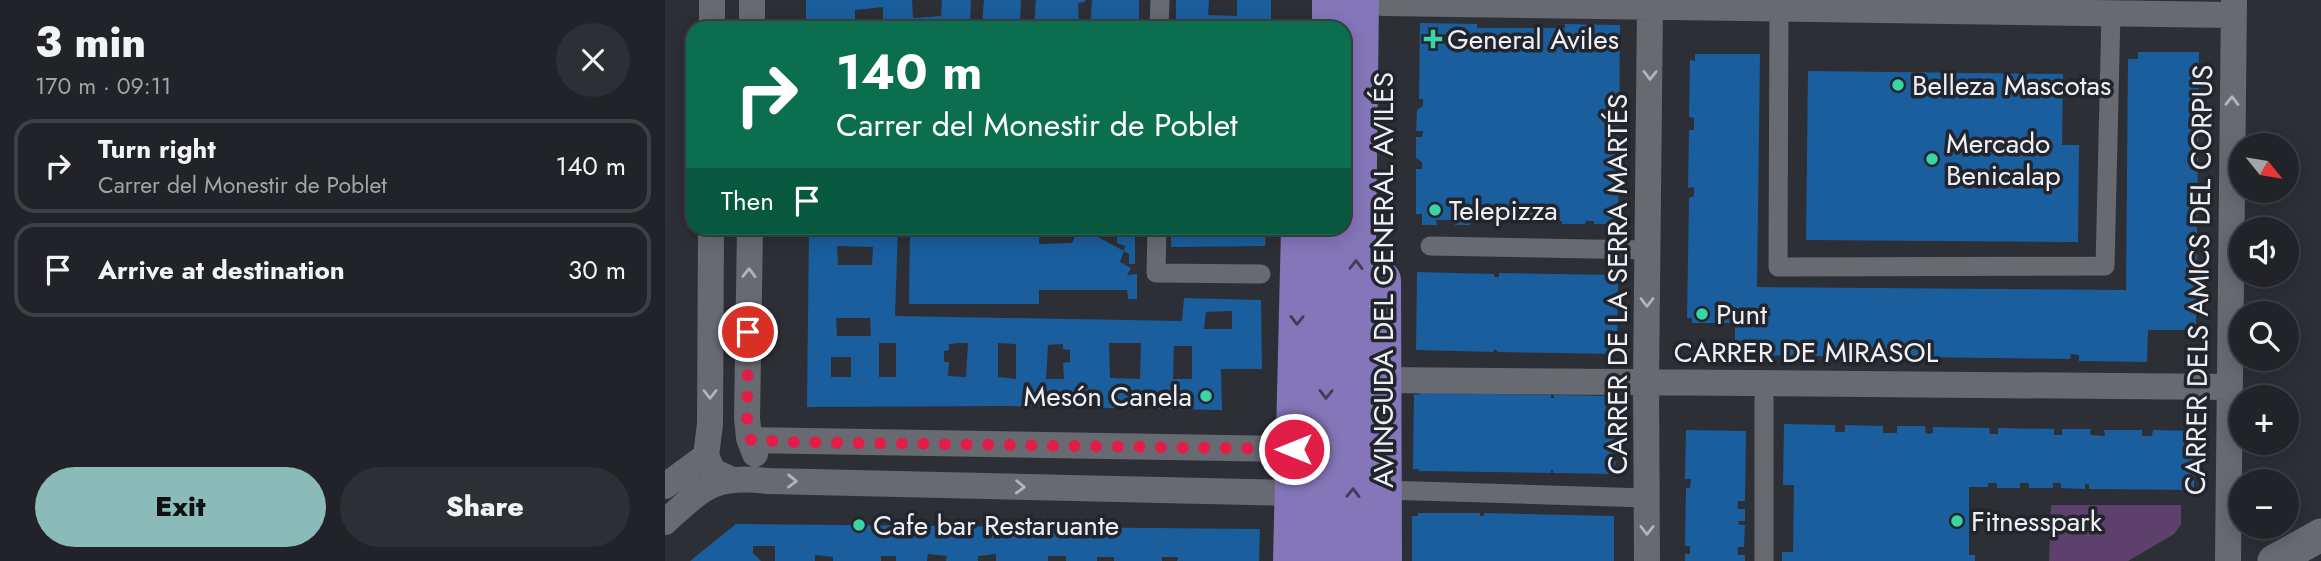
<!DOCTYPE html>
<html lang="en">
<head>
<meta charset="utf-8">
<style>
  :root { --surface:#222328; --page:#2e2f34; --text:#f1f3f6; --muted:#a2a4a8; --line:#3f4045; --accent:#8bbbb9 }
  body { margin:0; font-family:Jost,sans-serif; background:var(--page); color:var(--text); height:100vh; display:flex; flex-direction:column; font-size:26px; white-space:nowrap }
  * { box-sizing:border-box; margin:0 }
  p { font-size:23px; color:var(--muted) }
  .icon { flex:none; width:38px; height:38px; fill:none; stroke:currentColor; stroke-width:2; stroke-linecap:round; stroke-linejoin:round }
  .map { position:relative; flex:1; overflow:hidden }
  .panel { display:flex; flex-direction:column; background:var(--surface); width:665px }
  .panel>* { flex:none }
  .top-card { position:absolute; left:21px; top:21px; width:665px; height:214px; border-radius:21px; box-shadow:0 4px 18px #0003,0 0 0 2px var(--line); background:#0b6e4f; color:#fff; overflow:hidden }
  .needle { width:46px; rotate:120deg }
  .buttons { position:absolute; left:1564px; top:133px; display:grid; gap:14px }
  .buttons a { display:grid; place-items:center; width:70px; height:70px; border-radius:50%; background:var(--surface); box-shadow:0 4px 18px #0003,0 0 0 2px var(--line); font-size:35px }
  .pin { position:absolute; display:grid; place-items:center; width:60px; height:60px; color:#fff; margin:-30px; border:4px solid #fff; border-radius:50%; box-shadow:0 2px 7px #0007 }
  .me { position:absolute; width:77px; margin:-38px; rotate:270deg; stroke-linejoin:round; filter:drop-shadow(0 0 5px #0008) }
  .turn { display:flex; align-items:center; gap:24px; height:147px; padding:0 35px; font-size:32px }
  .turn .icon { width:91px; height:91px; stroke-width:2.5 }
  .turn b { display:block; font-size:49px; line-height:60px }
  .then { display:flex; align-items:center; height:66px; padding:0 35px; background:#0003; gap:14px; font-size:26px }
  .round { display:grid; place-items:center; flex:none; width:74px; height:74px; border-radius:37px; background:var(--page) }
  .headline { display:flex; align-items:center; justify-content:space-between; height:119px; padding:0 35px }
  h1 { font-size:42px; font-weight:800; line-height:52px }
  .button { display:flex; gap:14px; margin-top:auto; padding:14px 35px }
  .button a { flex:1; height:80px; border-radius:42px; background:var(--accent); color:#111; font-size:28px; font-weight:800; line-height:80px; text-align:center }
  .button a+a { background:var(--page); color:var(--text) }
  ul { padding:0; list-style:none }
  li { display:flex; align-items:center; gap:21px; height:94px; margin:0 14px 10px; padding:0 21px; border:4px solid var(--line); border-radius:21px }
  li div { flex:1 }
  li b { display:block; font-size:26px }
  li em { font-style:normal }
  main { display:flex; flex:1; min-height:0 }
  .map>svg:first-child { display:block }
  .green { fill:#5e406d }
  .building { fill:#1a5e9d; fill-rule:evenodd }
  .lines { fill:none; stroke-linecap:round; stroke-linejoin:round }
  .pedestrian { stroke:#686a72; stroke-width:19 }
  .minor { stroke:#686a72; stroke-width:26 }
  .tertiary { stroke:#686a72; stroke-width:33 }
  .primary { stroke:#8476b9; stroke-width:38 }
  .oneway { stroke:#b2b4ba }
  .oneway2 { stroke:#403d56 }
  .route { stroke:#e11d48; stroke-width:12; stroke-dasharray:0 21.6 }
  .poi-dot { fill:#3bd4a4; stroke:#23252c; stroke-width:2.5 }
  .labels { text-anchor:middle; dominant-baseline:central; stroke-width:7; stroke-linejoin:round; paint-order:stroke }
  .poi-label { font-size:28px; fill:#eff0f5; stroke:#23252c; text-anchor:start }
  .street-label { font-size:28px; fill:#eff0f5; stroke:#23252c }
</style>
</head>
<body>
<main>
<section class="panel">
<div class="headline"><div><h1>3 min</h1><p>170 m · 09:11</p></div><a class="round"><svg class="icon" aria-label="close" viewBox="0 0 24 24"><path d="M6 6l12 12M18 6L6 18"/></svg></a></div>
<ul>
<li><svg class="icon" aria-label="right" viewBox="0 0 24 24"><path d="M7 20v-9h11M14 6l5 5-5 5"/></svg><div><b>Turn right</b><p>Carrer del Monestir de Poblet</p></div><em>140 m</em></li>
<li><svg class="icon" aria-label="arrive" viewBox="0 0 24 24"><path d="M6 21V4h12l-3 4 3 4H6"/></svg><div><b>Arrive at destination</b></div><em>30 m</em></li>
</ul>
<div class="button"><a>Exit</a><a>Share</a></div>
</section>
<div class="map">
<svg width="1656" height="561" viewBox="0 0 1656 561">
  <rect width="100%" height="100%" fill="#2d2f36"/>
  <path class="green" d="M1386,505h130v19l-7,10 -46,27h-79z"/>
  <path class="building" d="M141,0h106l1,18 28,-2 1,-16h29l-1,23 12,1 2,-24h37l-1,24 14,1 2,-25h49v2l-7,1 1,25h-196v-21l-28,3v18h-49z
    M427,0h47v28h-49z
    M511,0h33l-1,15 29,1v-16h34v28h-95z
    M755,23l57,1v4h88v-4l55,1 -1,123h-4v6l4,2 -1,68h-24v-3h-8l-1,3h-23v-3l-91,-1 -1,5h-15v-5h-19l1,5h-15v-11h-6v-45h6v-7l-6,-4v-21h6l1,-6h-7l1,-21 6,-4v-7h-4z
    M1473,52h61l-3,278h-48l-1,32 -68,-1v-6l-8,-1 -1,5 -330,-4v-4h-5v-28h-43v-5h-5l2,-120 5,-2v-9l-6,1 1,-58h5v-12l-5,-1 1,-57 5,1v-7h65l-3,233 369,3 2,-231h10z
    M1143,71l255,3 -1,71h17l-1,97 -272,-2z
    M144,228h89l-3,88 287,5 2,-23 77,2 1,69h-41l1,41 -215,-4 -200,1zM172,246l36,1 -1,18h-34zM567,311v18h-28l2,-17zM171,318h34l1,18h-34zM214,343h17v34h-17zM294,343h9l-2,34 -18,-1 1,-14h-5v-11l5,-1v-6zM333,343l18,1v35l-18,-2zM444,343h32l-1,36 -30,-1zM398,344v5l7,1v12l-7,1 1,16h-18l2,-34zM509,346h18v33h-19zM166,357h20v20h-20z
    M245,228h130l-1,16 33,-1 6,-15h3l43,23 1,-5 -8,-3v-15h18v36h-6v-10l-5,-3 -4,11 11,6 -4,7 10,-1v25h-9l-1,-9h-88v14h-130z
    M375,228h19l-3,7z
    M506,228h95l-1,18 -94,1z
    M752,272l77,2v3h5v-4l119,2 -1,79 -119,-2 -3,-3 -2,3 -77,-2z
    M754,393l132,2v3h3v-3l58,1v3h4l-1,72h-4v3l-58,-1v-3h-2v3l-132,-2v-2h-6l1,-75 6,1z
    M1119,424l51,1v7h10v-7l38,1v7h14v-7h28l1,7 3,1 4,-1v-6l56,1 1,6h8v-6l56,1v6h8v-6h29l-1,6 15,1 -1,-6h38v6h10l1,-6 42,1 -1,59 -105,-1v-5h-4v5l-24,-1v-5h-8v5h-24v-5h-9v5h-23v-5h-9v4h-19v68h6v6h-193v-9h11l1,-67h-11z
    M1021,430l60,1 -1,70h-7v8h7v12h-7l1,4h6l-1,22h-6v8h7v6h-60v-7h5v-8h-5l1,-58h4l1,-9h-6z
    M753,513h62v3h4v-3l130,3v45h-202v-45h6z
    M71,524l524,5 -1,32h-82l1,-4h-16v4h-48v-4h-17v4h-31v-5h-18v5h-52v-7l-18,2v5h-32l1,-5 -19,-2 -1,7h-31v-5h-15v5h-48v-4l-18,-2v6h-40v-15h-22v7l8,8h-71z"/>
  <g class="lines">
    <path class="pedestrian" d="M1114,8l-1,259 327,-1 6,-253
      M494,28l1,-28
      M492,228l-1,45 105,1
      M765,246l217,4
      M718,490l264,8
      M1099,561v-178"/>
    <path class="minor" d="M718,3l850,12
      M47,28v-28
      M87,28v-28
      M46,228l-1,196 -4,32 7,15 17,8
      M85,228l-3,190 2,20 6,16
      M717,380l847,7
      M86,440l543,9
      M0,486l41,-30
      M0,522c38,-34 48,-48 103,-41l525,12
      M982,561l-1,-179 4,-375
      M1563,561l6,-561"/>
    <path class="tertiary" d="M1609,561l47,-26"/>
    <path class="primary" d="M666,0v28
      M717,280l1,281
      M627,561l8,-333
      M659,561l4,-333
      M688,561l7,-561"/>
  </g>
  <defs><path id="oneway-chevron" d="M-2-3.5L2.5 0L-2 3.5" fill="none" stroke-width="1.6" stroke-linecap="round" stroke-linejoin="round" transform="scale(1.75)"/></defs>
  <g class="oneway">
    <use href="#oneway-chevron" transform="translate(985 75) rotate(91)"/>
    <use href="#oneway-chevron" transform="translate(1567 101) rotate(-89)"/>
    <use href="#oneway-chevron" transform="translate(84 273) rotate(-89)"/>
    <use href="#oneway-chevron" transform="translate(982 302) rotate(90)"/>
    <use href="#oneway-chevron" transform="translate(45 394) rotate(90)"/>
    <use href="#oneway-chevron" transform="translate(127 481) rotate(1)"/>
    <use href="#oneway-chevron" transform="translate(355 487) rotate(2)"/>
    <use href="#oneway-chevron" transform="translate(982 530) rotate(90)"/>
  </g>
  <g class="oneway2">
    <use href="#oneway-chevron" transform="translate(691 265) rotate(-89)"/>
    <use href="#oneway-chevron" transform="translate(632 320) rotate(91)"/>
    <use href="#oneway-chevron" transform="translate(661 394) rotate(91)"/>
    <use href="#oneway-chevron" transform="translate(688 493) rotate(-89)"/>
  </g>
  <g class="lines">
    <path class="route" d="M83,332l-1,86 4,22 40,2 503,7"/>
  </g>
  <g class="poi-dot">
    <path d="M764.5 28.5h7v7h7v7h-7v7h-7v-7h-7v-7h7z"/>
    <circle cx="1233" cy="85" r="7"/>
    <circle cx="1267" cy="159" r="7"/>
    <circle cx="770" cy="210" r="7"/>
    <circle cx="1037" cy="314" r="7"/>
    <circle cx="541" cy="396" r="7"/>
    <circle cx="1292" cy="521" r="7"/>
    <circle cx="194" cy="525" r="7"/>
  </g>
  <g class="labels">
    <g class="poi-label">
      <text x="782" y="39">General Aviles</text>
      <text x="1247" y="85">Belleza Mascotas</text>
      <text x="1281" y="143">Mercado<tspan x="1281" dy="32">Benicalap</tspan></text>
      <text x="784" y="210">Telepizza</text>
      <text x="1051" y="314">Punt</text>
      <text x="527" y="396" text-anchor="end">Mesón Canela</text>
      <text x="1306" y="521">Fitnesspark</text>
      <text x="208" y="525">Cafe bar Restaruante</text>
    </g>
    <g class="street-label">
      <text transform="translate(718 280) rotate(-90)">AVINGUDA DEL GENERAL AVILÉS</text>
      <text transform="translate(1534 280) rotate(-89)">CARRER DELS AMICS DEL CORPUS</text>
      <text transform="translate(952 284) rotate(-90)">CARRER DE LA SERRA MARTÉS</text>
      <text x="1141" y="352">CARRER DE MIRASOL</text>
    </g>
  </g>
</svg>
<div class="buttons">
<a><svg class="needle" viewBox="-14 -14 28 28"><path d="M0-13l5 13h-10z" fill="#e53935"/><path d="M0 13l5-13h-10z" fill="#a2a4a8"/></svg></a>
<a><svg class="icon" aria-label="sound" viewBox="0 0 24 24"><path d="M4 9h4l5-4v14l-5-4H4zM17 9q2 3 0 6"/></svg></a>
<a><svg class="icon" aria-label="search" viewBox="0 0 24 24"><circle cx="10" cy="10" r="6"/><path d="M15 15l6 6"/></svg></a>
<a>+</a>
<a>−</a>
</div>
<div class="pin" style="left:83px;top:332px;background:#d93025"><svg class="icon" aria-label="arrive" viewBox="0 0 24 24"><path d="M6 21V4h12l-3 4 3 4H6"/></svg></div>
<svg class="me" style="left:629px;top:449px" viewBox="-20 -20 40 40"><circle r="17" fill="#e11d48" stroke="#fff" stroke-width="3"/><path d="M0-11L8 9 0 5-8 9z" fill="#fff"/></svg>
<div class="top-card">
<div class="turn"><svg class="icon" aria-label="right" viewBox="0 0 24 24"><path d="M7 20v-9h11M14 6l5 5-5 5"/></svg><div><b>140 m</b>Carrer del Monestir de Poblet</div></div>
<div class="then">Then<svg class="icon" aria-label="arrive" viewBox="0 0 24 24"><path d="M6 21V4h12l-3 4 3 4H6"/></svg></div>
</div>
</div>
</main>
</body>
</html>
